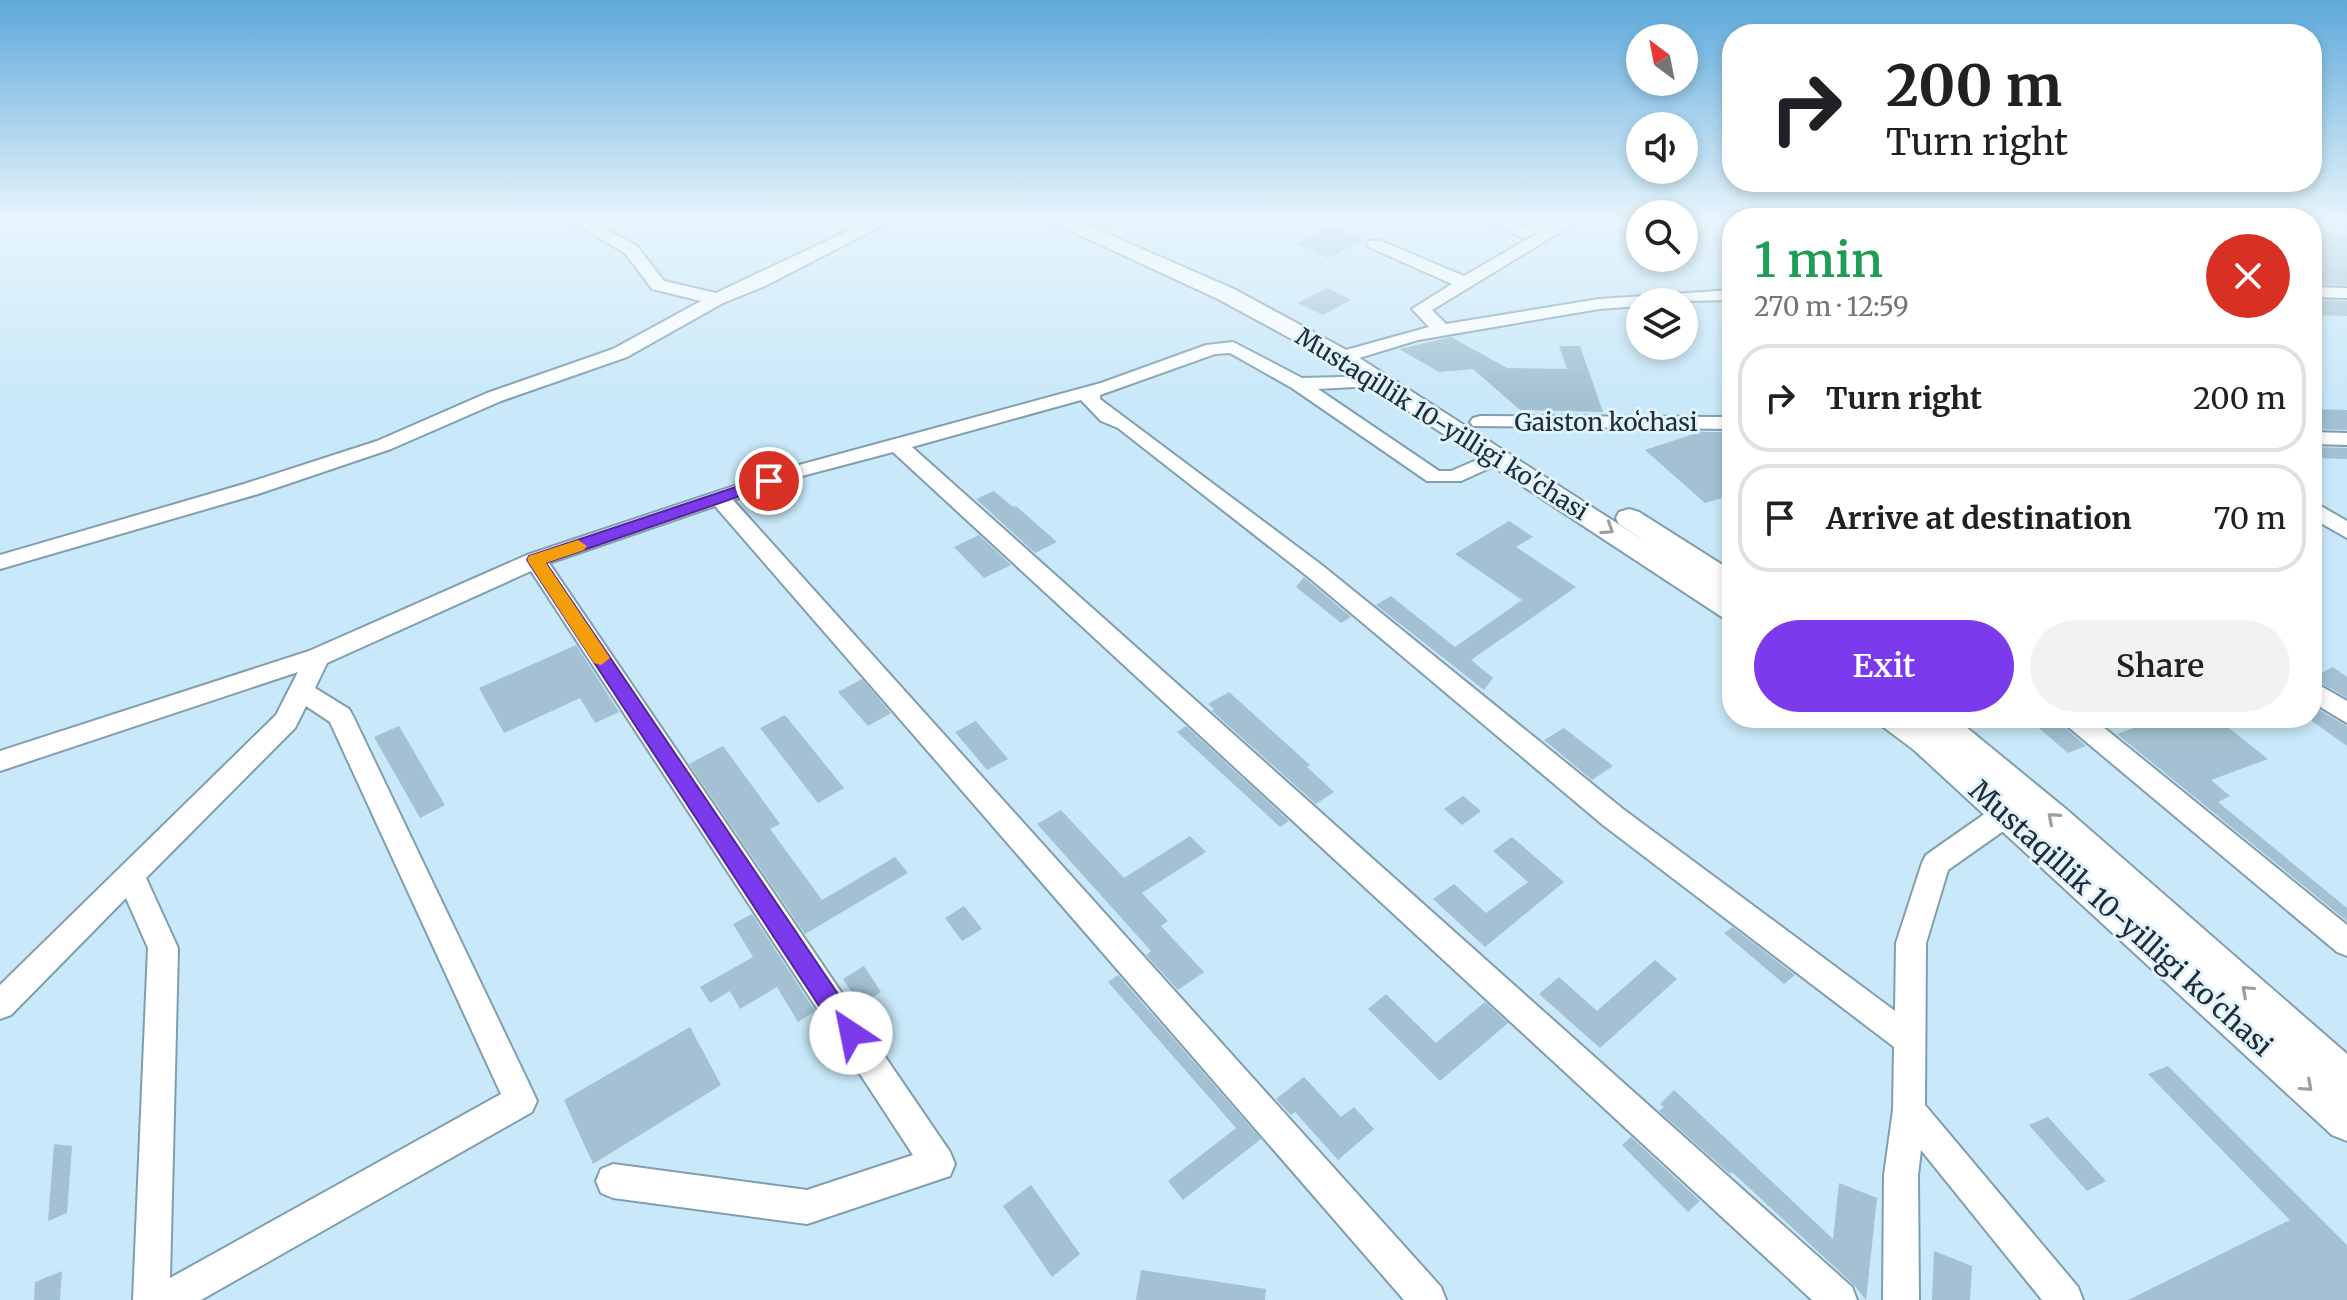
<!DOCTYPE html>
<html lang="en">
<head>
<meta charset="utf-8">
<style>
  :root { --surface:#fff; --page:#f2f2f2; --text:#202124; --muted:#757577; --line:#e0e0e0; --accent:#7c3aed }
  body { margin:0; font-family:Merriweather,serif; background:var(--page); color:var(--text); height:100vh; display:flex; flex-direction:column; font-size:30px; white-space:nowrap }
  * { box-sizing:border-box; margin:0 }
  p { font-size:26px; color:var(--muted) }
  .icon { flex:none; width:44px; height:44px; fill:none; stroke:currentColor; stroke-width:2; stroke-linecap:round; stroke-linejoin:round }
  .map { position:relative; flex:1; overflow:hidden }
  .details { position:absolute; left:1722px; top:208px; width:600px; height:520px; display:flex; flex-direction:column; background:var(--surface); border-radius:32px; box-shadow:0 4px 12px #0003 }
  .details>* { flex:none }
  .top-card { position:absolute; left:1722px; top:24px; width:600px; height:168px; border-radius:32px; box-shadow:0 4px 12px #0003; background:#fff; color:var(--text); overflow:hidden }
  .needle { width:52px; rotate:328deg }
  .controls { position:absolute; left:1626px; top:24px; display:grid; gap:16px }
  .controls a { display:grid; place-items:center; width:72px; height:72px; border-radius:50%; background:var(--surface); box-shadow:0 4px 12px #0003; font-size:40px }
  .pin { position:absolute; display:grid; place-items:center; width:68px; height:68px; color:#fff; margin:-34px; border:4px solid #fff; border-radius:50%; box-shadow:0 2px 8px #0007 }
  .me { position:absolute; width:88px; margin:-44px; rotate:326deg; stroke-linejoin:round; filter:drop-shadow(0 0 6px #0008) }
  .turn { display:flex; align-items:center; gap:28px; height:168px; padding:0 32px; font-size:36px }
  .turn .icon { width:104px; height:104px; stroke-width:2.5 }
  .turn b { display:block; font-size:56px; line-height:68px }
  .round { display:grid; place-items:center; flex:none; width:84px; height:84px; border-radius:42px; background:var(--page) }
  .headline { display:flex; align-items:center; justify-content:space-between; height:136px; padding:0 32px }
  h1 { font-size:48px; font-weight:600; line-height:60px; color:#1e9e55 }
  .button { display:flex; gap:16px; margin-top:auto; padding:16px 32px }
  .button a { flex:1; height:92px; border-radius:48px; background:var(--accent); color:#fff; font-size:32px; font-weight:600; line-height:92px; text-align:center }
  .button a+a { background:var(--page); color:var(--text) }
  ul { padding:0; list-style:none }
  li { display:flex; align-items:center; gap:24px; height:108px; margin:0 16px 12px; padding:0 16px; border:4px solid var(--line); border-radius:32px }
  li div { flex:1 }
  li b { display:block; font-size:30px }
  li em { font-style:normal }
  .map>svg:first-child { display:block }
  .building { fill:#a3c1d2 }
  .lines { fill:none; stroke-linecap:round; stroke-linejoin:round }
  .minor-casing { stroke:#819eae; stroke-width:4 }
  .major-casing { stroke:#819eae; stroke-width:4 }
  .minor { fill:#fff; fill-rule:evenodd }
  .major { fill:#fff; fill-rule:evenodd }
  .oneway { stroke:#9ba0a4 }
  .route { fill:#7c3aed; stroke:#51269a; stroke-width:2 }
  .slow { fill:#f59e0b }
  .labels { text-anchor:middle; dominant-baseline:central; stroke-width:6; stroke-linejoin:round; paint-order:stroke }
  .street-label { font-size:24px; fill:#212d34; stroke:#e1f3fe }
  .near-street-label { font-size:28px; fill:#212d34; stroke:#e1f3fe }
</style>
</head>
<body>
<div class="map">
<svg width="2347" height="1300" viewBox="0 0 2347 1300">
  <rect width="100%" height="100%" fill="#c9e8f9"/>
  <path class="building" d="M1334,226l31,15 -38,17 -31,-15z
    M2312,232l35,1v52l-35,-1z
    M1327,288l24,12 -28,15 -25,-12z
    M2312,300l35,1v15l-35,-1z
    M1451,337l56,31 60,1 -8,-23h21l23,66 -83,-2 -47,-41 -34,3 -40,-23z
    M2312,409l35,1v20l-35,-1z
    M1700,432h32v63l-27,8 -60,-53z
    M2312,447l35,1v11l-35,-1z
    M994,491l19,16 3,-1 41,36 -22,11 -59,-54z
    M1509,521l24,16 -17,10 60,40 -105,73 22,18 -9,12 -108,-85 15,-9 64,51 67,-47 -67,-46z
    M979,535l32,30 -27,13 -30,-31z
    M1304,577l1,1 46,39 -10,6 -45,-36z
    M576,645l43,67 -24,11 -15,-25 -76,35 -25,-45z
    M2333,667l14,10v21l-35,-20z
    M862,679l29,34 -23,13 -30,-34z
    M1229,692l81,73 -3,2 27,25 -18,12 -104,-93 2,-2 -6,-5z
    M2312,706l35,20v20l-35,-25z
    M785,715l59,73 -26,15 -58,-75z
    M2027,718h32l5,9 22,19 -18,7z
    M2161,718h55l52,41 -57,21 19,16 -12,6 129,106v13l-230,-187z
    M976,721l32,38 -21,11 -32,-38z
    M399,726l46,79 -25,13 -46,-81z
    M1186,726l103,95 -9,6 -103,-95z
    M1564,728l49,38 -21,14 -48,-40z
    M723,746l57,78 -10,5 52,71 73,-43 13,16 -103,61 -116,-170z
    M1463,796l18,15 -19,14 -18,-16z
    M1061,810l63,68 66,-42 16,16 -64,41 26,28 -7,5 43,46 -26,18 -32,-35 5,-4 -114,-127z
    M1512,837l52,45 -79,65 -52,-48 21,-15 32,29 42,-31 -35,-31z
    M964,906l18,23 -20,12 -17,-23z
    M752,914l63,97 -17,11 -21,-35 -37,22 -10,-18 -20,12 -10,-16 53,-30 -20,-33z
    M1732,927l63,48 -11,9 -60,-51z
    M1655,960l22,19 -77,69 -61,-54 20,-17 38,34z
    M864,966l17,26 -21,13 -17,-26z
    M1118,975l143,164 -78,61 -15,-19 68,-53 -128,-146z
    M1386,994l50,49 49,-41 23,21 -68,58 -72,-72z
    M690,1027l31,58 -128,79 -29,-64z
    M2168,1066l179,179v55h-219l162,-80 -142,-146z
    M1304,1077l37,40 13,-10 20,22 -36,31 -43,-48 -4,3 -15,-16z
    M1674,1090l159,149 6,-56 38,15 -11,102 -12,-15 -122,-113 -2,2 -71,-63 5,-4 -4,-3z
    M2048,1117l58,64 -19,10 -58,-66z
    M1631,1137l69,64 -12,11 -66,-67z
    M54,1144l18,2 -5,67 -19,8z
    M1031,1185l49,69 -28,23 -49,-71z
    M1934,1251l38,15 -2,34h-38z
    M1141,1270l125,19 -1,11h-129z
    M62,1271l-2,29h-26l1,-18z"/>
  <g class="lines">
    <g class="minor-casing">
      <path id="minor" d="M566,218h20l51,28 27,35 52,12 159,-75h21l-131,68 -42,17 -96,54 -126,44 -110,48 -133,45 -258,75v-14l244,-71 133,-43 110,-48 126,-44 88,-48 -49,-12 -27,-36z
        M1482,218h22l19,9 19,-9h13l1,4 7,-4h20l-151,92 14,14 153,-25 133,-9v10l-92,2v4l-41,3 -181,31 -69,21h-14l-2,-4 2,-4 94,-26 -17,-18 40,-25 -83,-37 -2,-3 2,-3h12l83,35 81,-47 -22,9z
        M2312,287l35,1v10l-35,-1z
        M1233,342l69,36 78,-2 2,4 -2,4 -7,2 -55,3 121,82h12l47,-20 10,6 -3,4 -44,20h-34l-135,-93 -62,-35 -15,1 -115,41v4l223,167 300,243 272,202 1,-68 26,-80 4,-8 70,-49 10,-3 10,3 4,8 -4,8 -68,48 -22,73 -1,162 153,182 5,13h-41l-121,-150 -3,25 1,125h-36l1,-125 9,-65 1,-63 -291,-222 -296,-249 -189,-148 -17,-7 -20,-21 -169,47 940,840 5,13h-45l-919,-848 -91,24 -69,24 708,787 5,13h-42l-689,-794 -166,57 401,589 5,12 -5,12 -143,48 -194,-26 -12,-5 -5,-12 5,-12 12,-5 194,26 106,-35 -382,-584 -204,92 -12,25 34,21 4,7 179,374 5,11 -5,11 -331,188h-68l15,-352 -22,-50 -115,117 -11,4v-34l276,-270 22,-43 -298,99v-20l309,-100 218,-96 261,-87 313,-85 105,-38zM306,706l24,16 171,372 -331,184 8,-330 -32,-70 149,-150z
        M1480,416l252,1v12l-259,-3 -3,-4 3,-4z
        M2312,432l35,1v12l-35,-1z
        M2312,501l35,20v17l-35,-20z
        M2312,681l35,20v22l-35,-21z
        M2062,718h30l255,207v31l-10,-4 -271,-227z"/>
    </g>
    <g class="major-casing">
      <path id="major" d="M1043,218h28l163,71 116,63 301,193 -32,-21 -3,-6 3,-6 10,-3 10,3 93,59v23l-8,-3 8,5v24l-10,-3 -388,-255 -116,-63z
        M1877,718l43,3 -2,-3h37l111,91 281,245v87l-15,-6 -418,-385 -32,-24z"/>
    </g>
    <use href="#minor" class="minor"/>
    <use href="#major" class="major"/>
  </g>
  <defs><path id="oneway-chevron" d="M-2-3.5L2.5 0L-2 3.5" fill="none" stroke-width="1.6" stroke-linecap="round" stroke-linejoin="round" transform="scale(2)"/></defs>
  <g class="oneway">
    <use href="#oneway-chevron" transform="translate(1608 529) rotate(33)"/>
    <use href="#oneway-chevron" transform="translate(2053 818) rotate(-139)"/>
    <use href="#oneway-chevron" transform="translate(2247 991) rotate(-138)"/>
    <use href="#oneway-chevron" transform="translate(2307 1086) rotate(42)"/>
  </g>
  <linearGradient id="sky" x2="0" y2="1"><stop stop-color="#5da9da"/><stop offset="0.55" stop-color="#e7f5fc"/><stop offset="1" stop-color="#e7f5fc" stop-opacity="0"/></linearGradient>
  <rect width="2347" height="400" fill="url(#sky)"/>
  <path class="route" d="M769,476l8,5 -2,3 -229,79 313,462 3,8 -3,8 -8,3 -9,-3 -315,-481 2,-4z"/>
  <path class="slow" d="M578,540l9,6 -3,4 -38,13 64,95 -9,7 -7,-2 -67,-103 2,-4z"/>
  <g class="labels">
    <g class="street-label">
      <text x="1606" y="422">Gaiston koʻchasi</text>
      <text transform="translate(1442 424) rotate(32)">Mustaqillik 10-yilligi ko'chasi</text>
    </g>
    <g class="near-street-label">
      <text transform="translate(2121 918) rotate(42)">Mustaqillik 10-yilligi ko'chasi</text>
    </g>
  </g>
</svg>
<div class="controls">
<a><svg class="needle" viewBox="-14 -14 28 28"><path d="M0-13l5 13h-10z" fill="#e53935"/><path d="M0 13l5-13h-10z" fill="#757577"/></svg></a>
<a><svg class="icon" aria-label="sound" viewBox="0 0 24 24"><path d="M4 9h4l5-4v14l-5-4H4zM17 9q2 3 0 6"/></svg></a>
<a><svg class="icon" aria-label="search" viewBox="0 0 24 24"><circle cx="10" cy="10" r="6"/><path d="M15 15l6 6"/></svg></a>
<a><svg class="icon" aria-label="layers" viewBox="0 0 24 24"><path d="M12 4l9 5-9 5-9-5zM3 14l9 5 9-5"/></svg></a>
</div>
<div class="pin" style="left:769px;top:481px;background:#d93025"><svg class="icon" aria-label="arrive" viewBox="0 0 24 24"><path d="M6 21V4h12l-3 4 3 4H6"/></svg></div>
<svg class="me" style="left:851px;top:1033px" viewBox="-20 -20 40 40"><circle r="19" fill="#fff"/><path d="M0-13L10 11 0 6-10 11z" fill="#7c3aed"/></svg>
<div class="top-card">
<div class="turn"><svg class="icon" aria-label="right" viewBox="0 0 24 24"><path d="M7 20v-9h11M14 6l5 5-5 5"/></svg><div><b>200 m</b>Turn right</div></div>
</div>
<section class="details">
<div class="headline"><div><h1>1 min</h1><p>270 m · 12:59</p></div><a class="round" style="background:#d93025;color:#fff"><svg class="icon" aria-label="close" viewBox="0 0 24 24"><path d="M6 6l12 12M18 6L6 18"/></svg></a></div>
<ul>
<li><svg class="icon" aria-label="right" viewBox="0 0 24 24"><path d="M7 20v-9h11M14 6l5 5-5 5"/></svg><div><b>Turn right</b></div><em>200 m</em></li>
<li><svg class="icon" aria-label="arrive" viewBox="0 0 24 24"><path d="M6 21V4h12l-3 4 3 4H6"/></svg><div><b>Arrive at destination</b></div><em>70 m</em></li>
</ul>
<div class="button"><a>Exit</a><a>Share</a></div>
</section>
</div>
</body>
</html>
